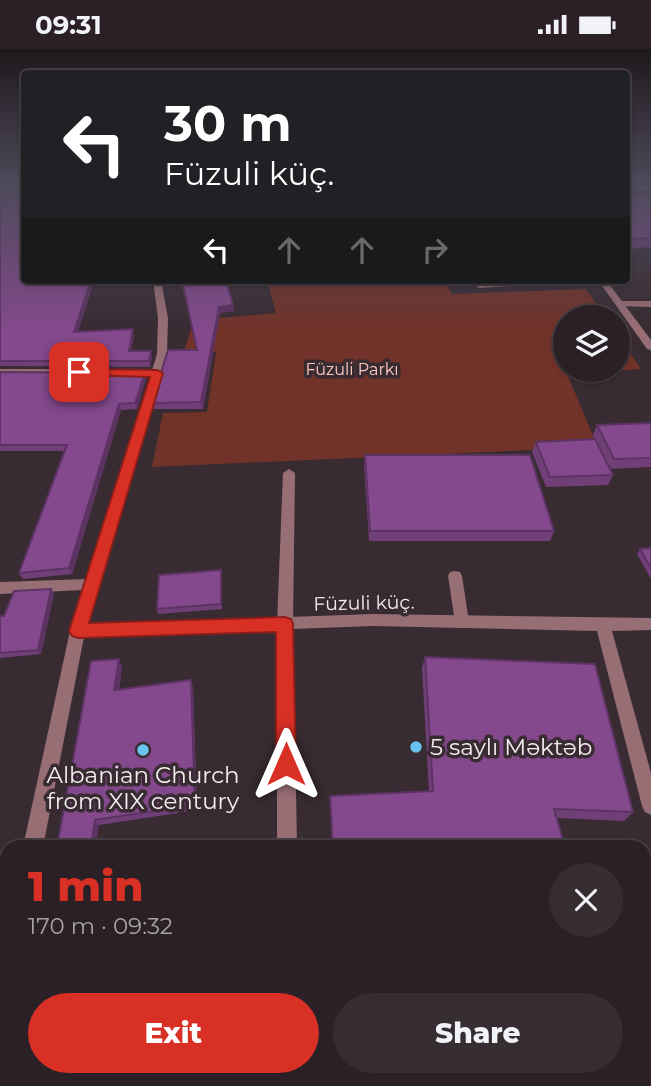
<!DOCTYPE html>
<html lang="en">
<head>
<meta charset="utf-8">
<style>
  :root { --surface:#2a2026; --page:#362d32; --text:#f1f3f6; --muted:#a5a3a7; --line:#463e43; --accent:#d93025 }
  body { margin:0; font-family:Montserrat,sans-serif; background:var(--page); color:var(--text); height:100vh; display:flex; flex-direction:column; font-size:26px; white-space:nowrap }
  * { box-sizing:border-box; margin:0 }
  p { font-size:23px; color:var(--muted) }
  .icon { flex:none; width:38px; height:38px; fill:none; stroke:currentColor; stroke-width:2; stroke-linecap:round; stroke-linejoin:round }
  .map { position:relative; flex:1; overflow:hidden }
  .drawer { position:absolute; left:0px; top:791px; width:651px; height:247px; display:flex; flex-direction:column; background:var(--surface); border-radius:21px 21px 0 0; box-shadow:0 2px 5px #0004,0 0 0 2px var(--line) }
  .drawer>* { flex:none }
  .guide { position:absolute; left:21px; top:21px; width:609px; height:214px; border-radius:7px; box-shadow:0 2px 5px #0004,0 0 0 2px var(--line); background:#202124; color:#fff; overflow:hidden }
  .fabs { position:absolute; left:553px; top:256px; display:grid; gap:14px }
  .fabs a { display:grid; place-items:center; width:77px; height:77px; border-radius:50%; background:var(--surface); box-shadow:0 2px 5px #0004,0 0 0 2px var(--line); font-size:35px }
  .pin { position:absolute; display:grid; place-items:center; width:60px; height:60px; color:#fff; margin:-30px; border-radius:14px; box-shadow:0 4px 10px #0006 }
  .me { position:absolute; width:77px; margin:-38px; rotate:0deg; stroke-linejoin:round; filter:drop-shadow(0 0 5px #0008) }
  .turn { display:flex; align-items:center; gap:24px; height:147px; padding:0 28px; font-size:32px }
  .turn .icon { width:91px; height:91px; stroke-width:2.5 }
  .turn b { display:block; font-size:49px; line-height:60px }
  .lanes { display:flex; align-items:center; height:66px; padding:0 28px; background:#0003; justify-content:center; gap:35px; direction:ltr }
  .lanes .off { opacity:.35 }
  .round { display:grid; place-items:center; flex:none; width:74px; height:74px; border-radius:37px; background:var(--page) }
  .headline { display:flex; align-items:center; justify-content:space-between; height:119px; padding:0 28px }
  h1 { font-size:42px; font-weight:800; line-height:52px; color:var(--accent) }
  .action { display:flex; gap:14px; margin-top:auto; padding:14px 28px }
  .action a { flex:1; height:80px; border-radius:42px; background:var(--accent); color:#fff; font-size:28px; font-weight:800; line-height:80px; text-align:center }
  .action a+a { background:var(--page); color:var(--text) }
  .status { display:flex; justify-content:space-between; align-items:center; height:49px; padding:0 35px; background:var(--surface); direction:ltr }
  .status svg { height:19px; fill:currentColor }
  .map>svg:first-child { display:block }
  .green { fill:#713229 }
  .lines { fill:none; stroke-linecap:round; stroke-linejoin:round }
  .lane { fill:#986e75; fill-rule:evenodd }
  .street { fill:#986e75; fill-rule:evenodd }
  .secondary { fill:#d4909d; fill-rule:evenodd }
  .wall { fill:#713f78 }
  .shaded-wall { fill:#5c3362 }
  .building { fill:#83498c; stroke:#5c3362; stroke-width:2 }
  .route { fill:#d93025; stroke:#8d1f18; stroke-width:2 }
  .poi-dot { fill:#69c3f1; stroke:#382b32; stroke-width:2.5 }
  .labels { text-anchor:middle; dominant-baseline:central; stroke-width:7; stroke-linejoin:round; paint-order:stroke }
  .far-park-label { font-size:16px; fill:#fdc9c0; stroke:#382b32 }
  .street-label { font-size:19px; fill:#f5ecf1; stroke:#382b32 }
  .near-poi-label { font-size:23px; fill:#f5ecf1; stroke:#382b32; text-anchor:start }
</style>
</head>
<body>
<div class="status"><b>09:31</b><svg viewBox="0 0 49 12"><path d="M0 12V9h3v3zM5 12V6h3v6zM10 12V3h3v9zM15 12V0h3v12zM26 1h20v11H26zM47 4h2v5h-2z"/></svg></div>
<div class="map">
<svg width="651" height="1037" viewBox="0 0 651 1037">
  <rect width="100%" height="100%" fill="#382b32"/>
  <path class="green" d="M267,231h178l7,14 134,-5 19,28h-40v52h53v-34l23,34 -74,5 31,73 -446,20 11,-54 44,-1 9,-60 -32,-1 10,-31 82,-7z"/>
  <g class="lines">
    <path class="lane" d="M514,231h43l-4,3 -74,5 -4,-3 4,-3z
      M621,252h30v6l-33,-1v-4z
      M289,420l6,4 -2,151 4,223h-20v-223l6,-151z
      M455,522l5,1 2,4 7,46 -2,4 -5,2 -5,-2 -2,-4 -7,-46 2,-4z
      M0,836h7v20h-7z"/>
    <path class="street" d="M5,136h6l3,7 10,2v4l-16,-2z
      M153,231h8l7,38 -1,36 -79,270 284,-10 279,4v12l-39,1 39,142v42l-6,-3 -3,-6 -45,-175 -225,-5 -288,11 -41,210h-20l47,-216 13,-41 -83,4v-12l87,-3 70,-225 1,-36z
      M598,231h8l45,60v10l-4,-1z
      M0,320h58l5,3 -5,3h-58z
      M7,921v55l-7,3v-55z"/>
    <path class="secondary" d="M626,136l25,1v4l-25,-2z"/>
  </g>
  <path class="wall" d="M0,136h3l2,8 17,2 1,-2 -7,-3 -3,-5h11v95h111v1l-42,3 -15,48 56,3 -3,16 21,6 -2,10 -150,-1z
    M651,145v53l-25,2v-54z
    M181,231l53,31 -14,2 -17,96h-49l-2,-6 45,-53z
    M0,323l145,1 1,6 -9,30 -16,1 -49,164 -49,5 -4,-6 45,-122h-64z
    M651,374v44l-41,2 -17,-34 4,-10z
    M536,393l77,33 -5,10 -62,2 -14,-35z
    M365,406l189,76 -4,10h-181l-5,-76z
    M651,499v31l-14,-25 3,-5z
    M221,521l1,5v34l-64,5 -1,-5z
    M51,540l3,5 -13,60 -41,4v-42h4z
    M425,608l208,155 -9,9 -67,-3 8,29h-233l-2,-51 99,-5 -7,-123z
    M122,618l-3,22 74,-2 4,123 -98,15 -42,22z"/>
  <path class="shaded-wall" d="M91,231l2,4 -17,54 -2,-6z
    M233,256l1,6 -14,2 -17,96 -2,-7 18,-95z
    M133,280l1,6 -4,22 -1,-6z
    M151,302l1,6 -2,10 -1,-6z
    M145,324l1,6 -9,30 -2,-6z
    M119,355l2,6 -49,164 -3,-6z
    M221,521l1,5v34l-1,-5z
    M51,540l3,5 -13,60 -3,-4z
    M119,610l3,8 -4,30 -4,-7z
    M191,631l2,7 4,123 -2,-5z
    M95,771l4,5 -3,22h-5z"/>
  <path class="building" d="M0,136h2l2,8 18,2 2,-5v90h67l-17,52 59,-3 -4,22h22l-2,10h-149z
    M15,136h9v4z
    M651,145v44l-25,1v-44z
    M182,231h44l7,25 -14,2 -18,95 -49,1 16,-53h29z
    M0,323l145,1 -10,30 -16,1 -50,164 -50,5 48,-128h-67z
    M651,374v35l-37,1 -17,-34z
    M595,390l18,36 -63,2 -14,-35z
    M365,406h165l24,76h-184z
    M651,499v20l-11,-19z
    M221,521v34l-64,5 2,-34z
    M51,540l-13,61 -38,3v-37h4l10,-25z
    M425,608l170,7 38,148 -79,-3 11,38h-232l-3,-51 103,-5z
    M119,610l-5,31 77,-10 4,125 -100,15 -4,27h-34l34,-186z
    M644,969l7,23v45h-272l-1,-6h266z"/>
  <linearGradient id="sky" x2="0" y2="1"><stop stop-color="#1f181c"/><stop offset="0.48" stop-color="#4d4a5a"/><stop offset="1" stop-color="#4d4a5a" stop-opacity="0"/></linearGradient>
  <rect width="651" height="281" fill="url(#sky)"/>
  <path class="route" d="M79,320l78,1 6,3 -74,250 196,-6 6,2 2,5 3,140 -3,6 -7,3 -7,-3 -3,-6v-132l-198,6 -6,-2 -3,-5 81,-254 -76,-2v-5z"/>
  <g class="poi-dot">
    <circle cx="416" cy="698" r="7"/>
    <circle cx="143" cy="701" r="7"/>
  </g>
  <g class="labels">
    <g class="far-park-label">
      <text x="352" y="320">Füzuli Parkı</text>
    </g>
    <g class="street-label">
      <text transform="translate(364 554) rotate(-1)">Füzuli küç.</text>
    </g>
    <g class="near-poi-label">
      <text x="430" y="698">5 saylı Məktəb</text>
      <text x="143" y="726" text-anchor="middle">Albanian Church<tspan x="143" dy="26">from XIX century</tspan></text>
    </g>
  </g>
</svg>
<div class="fabs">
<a><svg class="icon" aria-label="layers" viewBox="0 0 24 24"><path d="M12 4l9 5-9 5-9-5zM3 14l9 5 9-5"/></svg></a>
</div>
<div class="pin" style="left:79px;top:323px;background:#d93025"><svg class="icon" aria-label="arrive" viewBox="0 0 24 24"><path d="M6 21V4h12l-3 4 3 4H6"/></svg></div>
<svg class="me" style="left:286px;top:715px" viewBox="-20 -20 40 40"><path d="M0-17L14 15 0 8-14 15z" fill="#d93025" stroke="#fff" stroke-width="4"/></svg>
<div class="guide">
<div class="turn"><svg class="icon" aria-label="left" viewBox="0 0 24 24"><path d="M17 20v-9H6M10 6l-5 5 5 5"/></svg><div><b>30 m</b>Füzuli küç.</div></div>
<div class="lanes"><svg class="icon" aria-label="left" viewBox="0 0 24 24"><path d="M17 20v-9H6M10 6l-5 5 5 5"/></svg><svg class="icon off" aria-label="ahead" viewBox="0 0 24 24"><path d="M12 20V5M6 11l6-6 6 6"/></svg><svg class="icon off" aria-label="ahead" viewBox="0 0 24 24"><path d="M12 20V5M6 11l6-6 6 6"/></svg><svg class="icon off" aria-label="right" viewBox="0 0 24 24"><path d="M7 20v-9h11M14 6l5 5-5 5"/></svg></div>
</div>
<section class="drawer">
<div class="headline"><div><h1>1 min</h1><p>170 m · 09:32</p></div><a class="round"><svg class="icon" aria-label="close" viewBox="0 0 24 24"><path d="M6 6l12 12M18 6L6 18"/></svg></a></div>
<div class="action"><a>Exit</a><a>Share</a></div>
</section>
</div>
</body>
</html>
